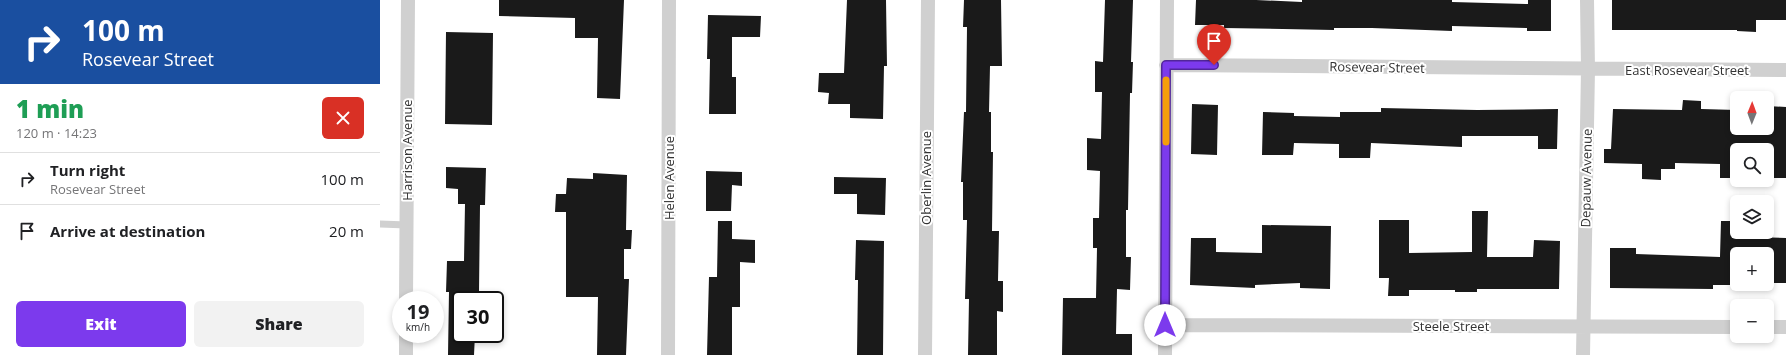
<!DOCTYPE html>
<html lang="en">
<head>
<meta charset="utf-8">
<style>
  :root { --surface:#fff; --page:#f2f2f2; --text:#202124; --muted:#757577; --line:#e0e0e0; --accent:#7c3aed }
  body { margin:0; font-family:"Open Sans",sans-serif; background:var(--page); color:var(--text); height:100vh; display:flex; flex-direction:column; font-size:15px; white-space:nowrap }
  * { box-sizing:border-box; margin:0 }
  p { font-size:13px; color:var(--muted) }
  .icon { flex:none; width:22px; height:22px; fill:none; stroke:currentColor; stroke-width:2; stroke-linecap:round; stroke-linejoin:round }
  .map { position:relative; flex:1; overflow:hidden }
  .drawer { display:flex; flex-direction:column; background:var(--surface); width:380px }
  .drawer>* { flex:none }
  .hud { background:#1a4fa0; color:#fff; overflow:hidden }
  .needle { width:26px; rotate:1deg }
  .fabs { position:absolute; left:1350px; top:91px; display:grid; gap:8px }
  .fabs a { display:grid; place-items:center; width:44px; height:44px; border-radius:6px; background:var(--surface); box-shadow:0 2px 6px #0003; font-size:20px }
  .speed { position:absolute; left:12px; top:291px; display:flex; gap:8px; font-size:20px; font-weight:700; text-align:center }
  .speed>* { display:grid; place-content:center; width:52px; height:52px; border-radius:50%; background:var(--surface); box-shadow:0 2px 6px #0003; line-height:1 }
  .speed small { font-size:10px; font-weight:400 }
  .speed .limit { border:2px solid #111; border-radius:6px; background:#fff; color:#111 }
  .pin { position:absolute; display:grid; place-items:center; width:34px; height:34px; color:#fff; margin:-41px -17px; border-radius:50% 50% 50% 0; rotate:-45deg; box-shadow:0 0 4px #0007 }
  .pin .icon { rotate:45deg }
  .me { position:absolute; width:44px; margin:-22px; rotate:0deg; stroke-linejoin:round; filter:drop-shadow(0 0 3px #0008) }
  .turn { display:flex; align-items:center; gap:14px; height:84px; padding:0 16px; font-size:18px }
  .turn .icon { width:52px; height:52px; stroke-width:2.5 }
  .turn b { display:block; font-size:28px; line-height:34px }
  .round { display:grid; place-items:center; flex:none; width:42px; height:42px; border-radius:6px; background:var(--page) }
  .overview { display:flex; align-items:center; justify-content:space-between; height:68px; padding:0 16px }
  h1 { font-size:24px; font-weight:800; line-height:30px; color:#1e9e55 }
  .cta { display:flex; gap:8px; margin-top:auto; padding:8px 16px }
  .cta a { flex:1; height:46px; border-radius:6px; background:var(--accent); color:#fff; font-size:16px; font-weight:800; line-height:46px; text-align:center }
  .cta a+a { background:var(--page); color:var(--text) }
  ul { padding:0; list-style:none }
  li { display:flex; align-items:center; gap:12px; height:52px; padding:0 16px; border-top:1px solid var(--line) }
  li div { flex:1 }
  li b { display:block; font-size:15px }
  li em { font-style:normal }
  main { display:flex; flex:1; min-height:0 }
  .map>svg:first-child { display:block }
  .building { fill:#1a1a1a }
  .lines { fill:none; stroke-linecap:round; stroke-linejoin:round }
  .service { stroke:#d0d0d0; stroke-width:7 }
  .minor { stroke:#d0d0d0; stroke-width:14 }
  .route-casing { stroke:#51269a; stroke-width:10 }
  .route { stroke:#7c3aed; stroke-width:7 }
  .slow { stroke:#f59e0b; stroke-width:7 }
  .labels { text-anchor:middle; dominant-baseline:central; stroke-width:4; stroke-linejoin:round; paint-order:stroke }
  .street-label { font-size:13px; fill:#333; stroke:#fff }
</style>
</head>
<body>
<main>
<section class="drawer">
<div class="hud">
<div class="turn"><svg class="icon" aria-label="right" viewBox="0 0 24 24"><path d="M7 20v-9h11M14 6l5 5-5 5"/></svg><div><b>100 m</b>Rosevear Street</div></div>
</div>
<div class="overview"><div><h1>1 min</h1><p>120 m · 14:23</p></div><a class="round" style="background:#d93025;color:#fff"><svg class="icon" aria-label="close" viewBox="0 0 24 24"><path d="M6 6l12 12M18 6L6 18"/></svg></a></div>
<ul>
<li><svg class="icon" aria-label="right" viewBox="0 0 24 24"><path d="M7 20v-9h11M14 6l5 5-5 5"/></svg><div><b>Turn right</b><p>Rosevear Street</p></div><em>100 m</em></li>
<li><svg class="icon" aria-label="arrive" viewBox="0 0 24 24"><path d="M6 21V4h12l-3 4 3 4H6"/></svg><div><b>Arrive at destination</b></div><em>20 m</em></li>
</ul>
<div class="cta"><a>Exit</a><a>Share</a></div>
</section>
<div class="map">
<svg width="1406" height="355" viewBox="0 0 1406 355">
  <rect width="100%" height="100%" fill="#fff"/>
  <path class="building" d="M119,0h125l-4,99 -23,-1 1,-60h-23v-20l-76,-2z
    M467,0h39l1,66h-3l-1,53 -33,-1v-14h-22l1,-11 -11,-1 1,-19h25z
    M584,0h37l1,66h-12l-1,46h2v40h2l-1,79h7l-1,50h5v31l-6,-1v44h-29l1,-56h-4l2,-79h-4v-38h-2l3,-70h2l1,-85h-4z
    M725,0h28l-2,62h2l-1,31h-2l-2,117h-2v47h5l-1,33 -13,-1 -1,45h16v21h-70l1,-57h33l1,-50h-4v-30h6l1,-47 -13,-1v-32l14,1 1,-47h-7v-31l8,1z
    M816,0h60l46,2v-2h150v2l76,2v-4h23v31h-24v-3l-75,-2v5l-80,-3h-38v2l-110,-2v-3h-29z
    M1232,0h174v20h-30v12l-19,-1v-1h-125z
    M328,15l53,1 -1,21h-28v40h4v37h-27l1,-55h-3z
    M66,32l47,1 -1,92 -47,-1z
    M1303,100l18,1v8l36,1v18h30v-22l19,1v71h-19v-28h-30v28h-17v-14l-45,-1v6h-14v11l-19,-1v-15l-38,-1v-14h7l2,-40 69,1z
    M812,104l26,1 -1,50 -26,-1z
    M1001,108l96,2 81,-1 -1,40h-19v-13h-76v11l-91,-4 -1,15h-31v-14l-45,-1 -1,12h-31l1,-43 31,1v3l46,1v-5h41z
    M66,167l40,1 -1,37h-5l-1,87h-18v42h14l-1,21h-26l1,-63h-3l1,-31h17l1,-57h-7v-15l-12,-1z
    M326,171l36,1v14l-10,-1 -1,26h-25z
    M213,173l34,2 -1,55h6l-1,19h-7v30h5l-3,76h-29l1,-58h-32v-85h-11l1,-18h10l1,-16 26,1z
    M454,177l52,1 -1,37 -28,-1v-20h-23z
    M1092,211h16l-1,46h46l1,-17 26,1 -1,48h-82v3h-22v-2h-46v6h-21l1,-18h-10v-58h30v33l63,-1z
    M338,221h14v18l23,1v23l-15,-1v45h-8v48h-25l2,-78h8z
    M1341,221h16v11h17v5l32,1v45h-19v-29h-30v31h-24v4l-103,-1v-40h26v6l84,3z
    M882,225l69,1 -1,63 -30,-1v-5l-45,2v3l-65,-3 1,-47h25v14l46,1z
    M476,240l28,1 -1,114h-26l1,-75h-3z"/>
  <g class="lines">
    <path class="service" d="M0,224l27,1"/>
    <path class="minor" d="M786,65l620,5
      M26,300l2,-300
      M785,325l572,2
      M1387,327h19
      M26,355v-21
      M288,355l1,-355
      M545,355l3,-355
      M785,355l2,-355
      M1203,355l5,-286 -1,-69"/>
  </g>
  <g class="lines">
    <g class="route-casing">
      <path id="route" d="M785,325l1,-260h48"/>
    </g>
    <use href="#route" class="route"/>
    <path class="slow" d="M786,142v-62"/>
  </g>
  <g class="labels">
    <g class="street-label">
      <text transform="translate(997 67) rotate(1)">Rosevear Street</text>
      <text x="1307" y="70">East Rosevear Street</text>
      <text transform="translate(27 150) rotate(-90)">Harrison Avenue</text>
      <text transform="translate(289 178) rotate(-90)">Helen Avenue</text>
      <text transform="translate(546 178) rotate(-90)">Oberlin Avenue</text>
      <text transform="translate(1206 178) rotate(-89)">Depauw Avenue</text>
      <text x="1071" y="326">Steele Street</text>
    </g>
  </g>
</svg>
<div class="fabs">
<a><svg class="needle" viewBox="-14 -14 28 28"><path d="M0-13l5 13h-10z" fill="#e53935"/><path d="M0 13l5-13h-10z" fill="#757577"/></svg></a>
<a><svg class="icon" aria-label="search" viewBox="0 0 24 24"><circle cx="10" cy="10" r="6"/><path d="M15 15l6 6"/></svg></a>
<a><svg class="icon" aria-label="layers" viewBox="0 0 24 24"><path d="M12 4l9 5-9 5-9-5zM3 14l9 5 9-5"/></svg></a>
<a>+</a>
<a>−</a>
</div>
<div class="speed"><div>19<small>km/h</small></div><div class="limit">30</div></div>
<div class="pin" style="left:834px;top:65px;background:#d93025"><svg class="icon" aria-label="arrive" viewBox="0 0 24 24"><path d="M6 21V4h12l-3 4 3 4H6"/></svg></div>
<svg class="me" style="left:785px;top:325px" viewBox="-20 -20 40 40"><circle r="19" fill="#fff"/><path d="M0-13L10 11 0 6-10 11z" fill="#7c3aed"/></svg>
</div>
</main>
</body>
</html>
